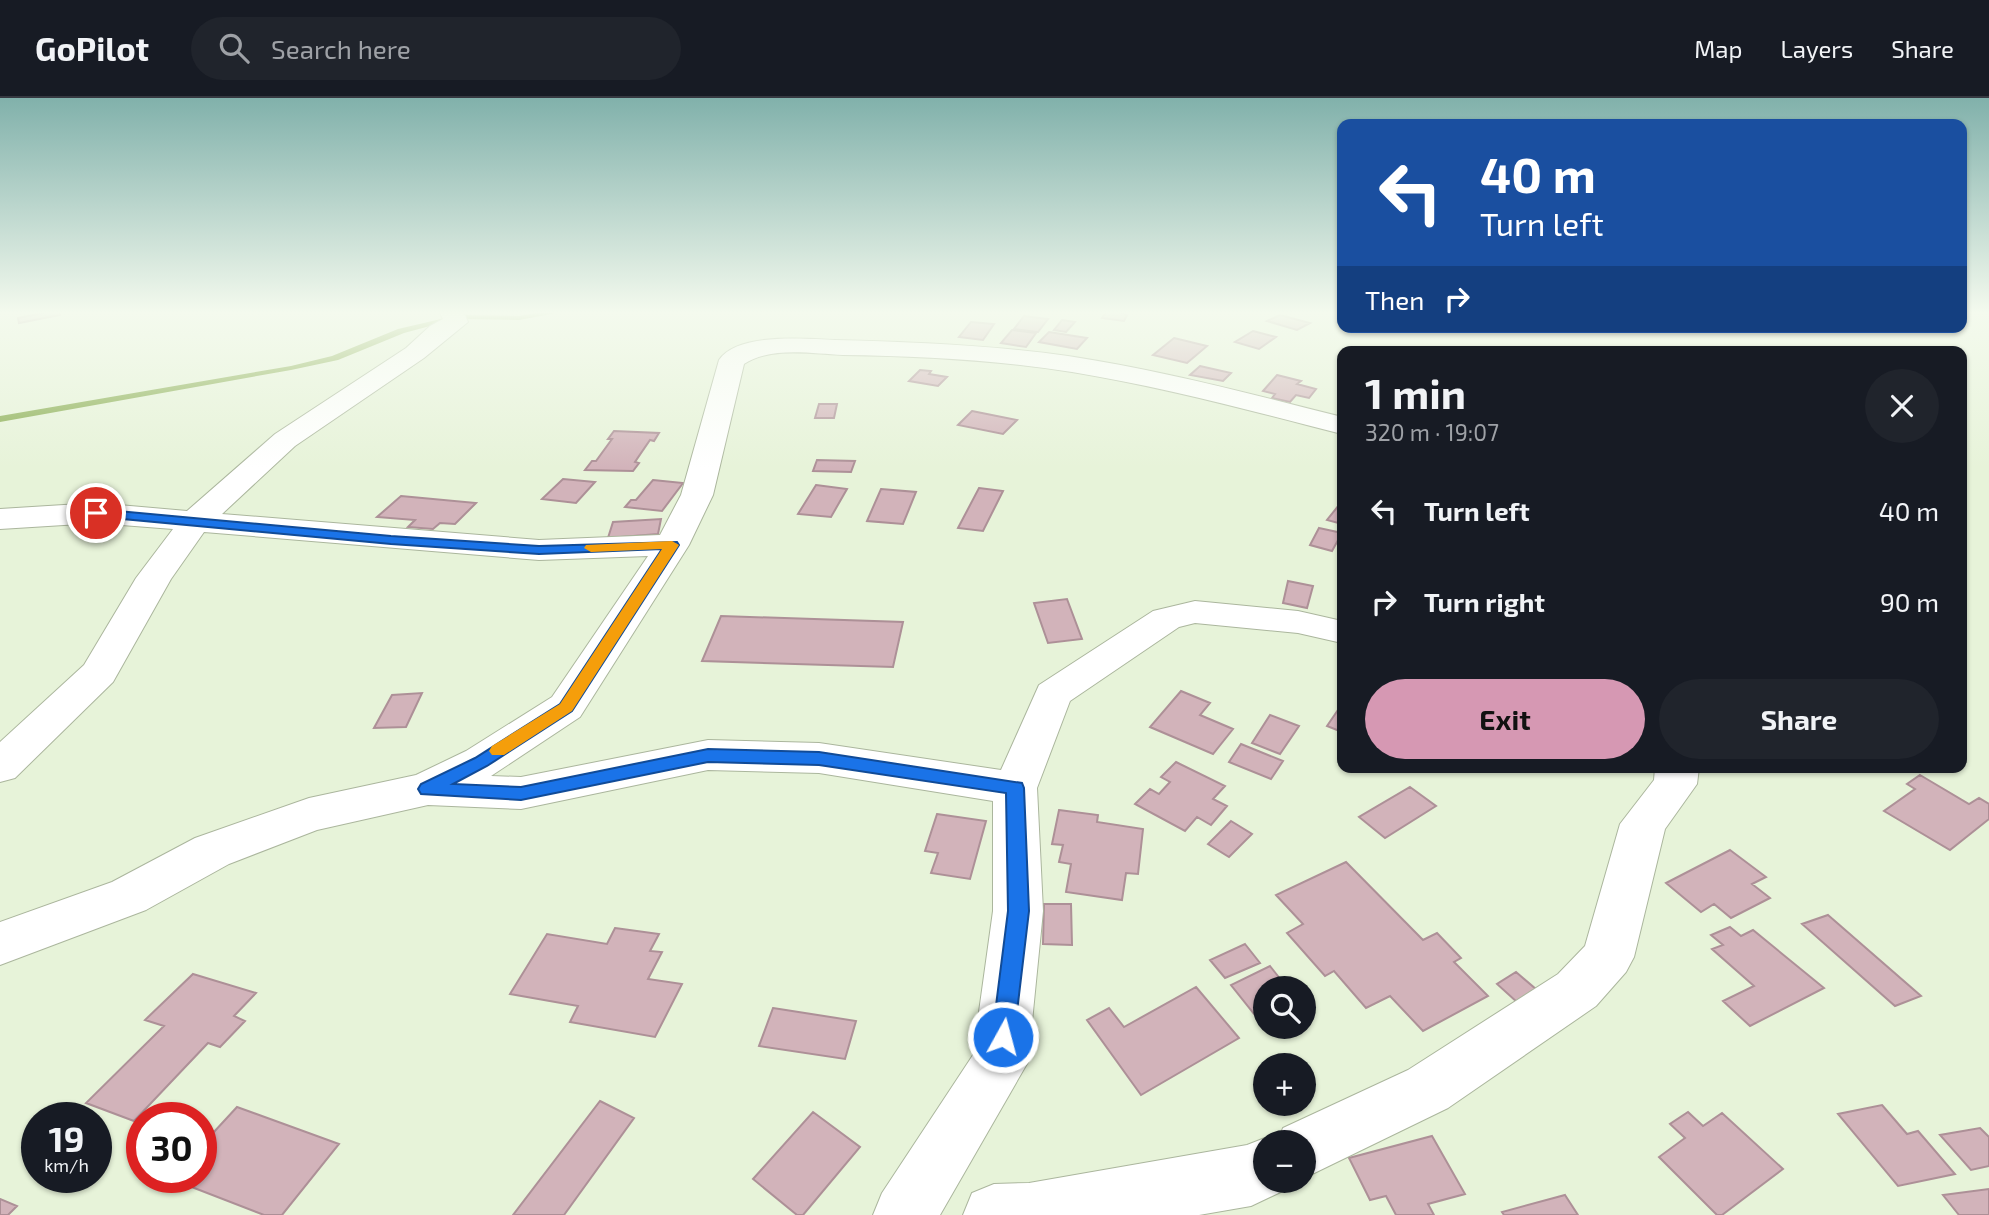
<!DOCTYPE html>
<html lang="en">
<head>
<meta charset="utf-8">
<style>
  :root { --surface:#171b24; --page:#20242c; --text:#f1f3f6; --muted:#9ea1a6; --line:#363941; --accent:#d698b3 }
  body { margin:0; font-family:"Exo 2",sans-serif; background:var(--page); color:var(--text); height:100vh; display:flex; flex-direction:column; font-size:26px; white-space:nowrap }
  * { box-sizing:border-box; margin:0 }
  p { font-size:23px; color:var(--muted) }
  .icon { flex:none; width:38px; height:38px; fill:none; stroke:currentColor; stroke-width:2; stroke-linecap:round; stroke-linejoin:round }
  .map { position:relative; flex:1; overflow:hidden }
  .side { position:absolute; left:1337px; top:248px; width:630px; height:427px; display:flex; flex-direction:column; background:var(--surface); border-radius:14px; box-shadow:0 2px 5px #0004 }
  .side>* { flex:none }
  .top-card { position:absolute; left:1337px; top:21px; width:630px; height:214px; border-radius:14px; box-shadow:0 2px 5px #0004; background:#1a4fa0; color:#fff; overflow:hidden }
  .tools { position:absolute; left:1253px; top:878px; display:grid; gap:14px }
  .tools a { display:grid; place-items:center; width:63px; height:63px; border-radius:50%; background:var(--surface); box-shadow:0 2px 5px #0004; font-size:35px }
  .speed { position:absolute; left:21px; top:1004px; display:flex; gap:14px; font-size:35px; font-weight:700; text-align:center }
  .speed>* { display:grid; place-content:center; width:91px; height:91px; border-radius:50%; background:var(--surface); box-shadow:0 2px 5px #0004; line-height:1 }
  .speed small { font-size:18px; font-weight:400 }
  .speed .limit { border:10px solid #d22; background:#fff; color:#111 }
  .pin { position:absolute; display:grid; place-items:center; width:60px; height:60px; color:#fff; margin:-30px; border:4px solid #fff; border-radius:50%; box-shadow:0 2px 7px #0007 }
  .me { position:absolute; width:77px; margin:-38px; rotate:7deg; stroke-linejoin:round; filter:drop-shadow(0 0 5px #0008) }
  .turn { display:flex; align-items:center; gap:24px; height:147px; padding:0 28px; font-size:32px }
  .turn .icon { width:91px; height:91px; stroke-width:2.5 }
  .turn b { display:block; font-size:49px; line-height:60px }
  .then { display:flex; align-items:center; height:66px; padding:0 28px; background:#0003; gap:14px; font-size:26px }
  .round { display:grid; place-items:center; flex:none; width:74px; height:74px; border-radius:37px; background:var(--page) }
  .head { display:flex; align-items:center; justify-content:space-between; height:119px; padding:0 28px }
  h1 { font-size:42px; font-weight:700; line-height:52px }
  .cta { display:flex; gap:14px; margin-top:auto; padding:14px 28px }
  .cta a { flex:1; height:80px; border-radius:42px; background:var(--accent); color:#111; font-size:28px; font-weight:700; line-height:80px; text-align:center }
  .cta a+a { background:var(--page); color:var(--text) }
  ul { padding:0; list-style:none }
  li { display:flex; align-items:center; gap:21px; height:91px; padding:0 28px }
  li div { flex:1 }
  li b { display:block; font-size:26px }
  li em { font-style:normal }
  header { display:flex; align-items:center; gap:42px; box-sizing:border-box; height:98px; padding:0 35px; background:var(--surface); border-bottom:2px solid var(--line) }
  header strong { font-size:33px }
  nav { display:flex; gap:38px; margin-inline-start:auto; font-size:24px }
  .search { width:490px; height:63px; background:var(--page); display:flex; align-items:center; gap:18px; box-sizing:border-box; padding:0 24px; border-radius:38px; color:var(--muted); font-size:26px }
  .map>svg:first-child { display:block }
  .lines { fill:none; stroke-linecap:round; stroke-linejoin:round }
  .stream { fill:#88ac4f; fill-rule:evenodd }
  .building { fill:#d2b3ba; stroke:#ad9097; stroke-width:2 }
  .minor-casing { stroke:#abb69d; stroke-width:2 }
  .minor { fill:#fff; fill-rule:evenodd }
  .route { fill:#1a73e8; stroke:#114b97; stroke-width:2 }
  .slow { fill:#f59e0b }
</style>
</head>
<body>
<header>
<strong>GoPilot</strong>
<div class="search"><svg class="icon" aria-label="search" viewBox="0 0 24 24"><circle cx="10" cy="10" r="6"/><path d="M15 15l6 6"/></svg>Search here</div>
<nav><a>Map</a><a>Layers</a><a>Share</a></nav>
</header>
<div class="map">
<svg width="1989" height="1117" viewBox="0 0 1989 1117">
  <rect width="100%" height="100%" fill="#e7f3d9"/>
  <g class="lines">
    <path class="stream" d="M547,213h20l-48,9 -59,-1 -19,4 -37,10 -66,27 -47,10 -291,52v-6l291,-50 41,-10 66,-27 43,-10 19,-4 59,1z"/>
  </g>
  <path class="building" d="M52,213h8v4l-41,8 -1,-5z
    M1113,213l9,2 5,2 -3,6 -22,-3 4,-6z
    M1280,217l30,8 -13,7 -30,-9z
    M1024,218l24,3 -10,13 -24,-3z
    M1062,222l13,2 -9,10 -12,-2z
    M971,224l23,2 -11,16 -24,-3z
    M1012,232l24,3 -10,14 -25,-4z
    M1253,233l23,6 -17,12 -24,-7z
    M1049,234l38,6 -10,11 -38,-7z
    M1174,240l33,8 -20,17 -34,-8z
    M1200,268l31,7 -8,8 -33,-6z
    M920,272l11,1 -2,3 18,3 -9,9 -29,-5z
    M1277,277l24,6 -4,3 19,5 -7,9 -13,-3 -6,7 -18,-4 3,-4 -12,-3z
    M819,306h18l-3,14h-19z
    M972,313l45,9 -14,14 -45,-9z
    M614,333l45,2 -5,8 -4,-1 -15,22 4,1 -6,8 -48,-1 7,-9h4l16,-22h-4z
    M817,362l38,1 -4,11 -38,-1z
    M563,381l32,3 -19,21 -34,-4z
    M653,382l30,3 -21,28 -37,-4 6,-7h5z
    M816,387l31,4 -16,28 -33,-3z
    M979,390l24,3 -20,40 -25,-3z
    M881,391l35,3 -13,32 -36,-3z
    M401,398l75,7 -21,21 -15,-1 -7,6 -25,-2 7,-7 -38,-3z
    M1339,407l3,1v18l-15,-4z
    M661,421l-3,15 -50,4 5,-16z
    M1319,430l23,5 -10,18 -22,-6z
    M1288,483l25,5 -6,22 -24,-5z
    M1067,501l15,40 -34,4 -14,-40z
    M721,518l182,6 -10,45 -191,-6z
    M1181,593l29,12 -10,12 33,14 -20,25 -63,-27z
    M422,595l-16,34 -32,1 18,-33z
    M1340,609h2v25l-15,-6z
    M1270,617l29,11 -19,28 -28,-11z
    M1241,646l42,17 -12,18 -42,-17z
    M1176,664l49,24 -12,13 14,7 -16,19 -14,-8 -12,14 -50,-27 15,-15 9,5 11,-12 -9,-5z
    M1920,677l49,29 10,-6 10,6v15l-39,31 -66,-39 31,-22 -8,-5z
    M1410,689l26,19 -51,32 -26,-21z
    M1059,712l39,5 -1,7 46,7 -5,45 -12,-1 -4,27 -56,-8 5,-28 -12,-2 4,-17 -11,-1z
    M937,716l49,7 -16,58 -39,-6 7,-20 -13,-2z
    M1231,723l21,13 -23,23 -21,-13z
    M1730,752l36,27 -14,7 18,14 -39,20 -17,-14 -13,8 -35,-29z
    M1346,764l77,78 14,-7 24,25 -7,4 34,34 -65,35 -33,-35 -24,12 -32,-37 -9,5 -38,-43 16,-9 -27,-29z
    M1044,806h27l1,41 -29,-1z
    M1828,817l93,81 -26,10 -93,-82z
    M1730,829l11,9 12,-6 71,58 -74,38 -27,-25 31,-15 -42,-37 11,-4 -12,-10z
    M615,830l44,6 -9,17 12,1 -14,27 34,5 -27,53 -85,-15 8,-16 -68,-12 37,-60 60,10z
    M1245,846l15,19 -35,15 -15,-18z
    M1270,868l18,23h-23v38h20l-15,7 -39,-49z
    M1516,874l21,18 -19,13 -21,-19z
    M193,876l63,19 -22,23 11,5 -25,26 -12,-4 -74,78 -48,-18 78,-77 -19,-6z
    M1196,889l43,51 -98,57 -54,-75 22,-12 15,19z
    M773,910l83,13 -11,38 -86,-13z
    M600,1003l34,17 -70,97h-51z
    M1882,1007l25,29 11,-3 37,43 -57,12 -60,-72z
    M237,1009l102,37 -57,71h-18l-93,-36 30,-1v-32z
    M813,1014l47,35 -57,68h-6l-44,-36z
    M1688,1014l15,14 19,-13 61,56 -61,46h-5l-58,-58 26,-19 -15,-14z
    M1980,1030l9,9v29l-18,4 -31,-35z
    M1432,1038l33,58 -37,10 6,11h-38l-10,-19 -16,4 -21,-42z
    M1989,1091v26h-30l-16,-20z
    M1565,1097l13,20h-74l-2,-3z
    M0,1101l17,7 -9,9h-8z"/>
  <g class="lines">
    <g class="minor-casing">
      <path id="minor" d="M439,213h24l5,11 -44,36 -129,88 -73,68 317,26 121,-5 21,-40 38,-135c19,-28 87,-21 116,-20 78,2 156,5 233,16 92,14 184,38 274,61v17c-90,-23 -179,-47 -270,-62 -76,-12 -152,-16 -229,-17 -30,-1 -72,-9 -99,9l-31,131 -24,50 -109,172 -89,59 30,1 187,-37 111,3 182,27 38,-85 114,-74 42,-10 103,10 44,10v22l-44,-10 -103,-10 -16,4 -109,74 -33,87 6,123 -15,151 -88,153h-67l9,-22 91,-138 20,-144v-110l-174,-28 -111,-3 -187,39 -93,-4 -111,25 -88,34 -83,46 -146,55v-43l112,-40 83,-44 114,-40 107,-23 50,-24 86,-54 96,-141 -109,4 -335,-28 -33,47 -58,103 -98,96 -15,4v-40l84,-77 52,-87 37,-49 -77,-6 -96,6v-20l96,-6 91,8 88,-77 131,-86 24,-22 13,-7z
        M1655,670h44l-2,16 -32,45 -31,128 -8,15 -30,34 -148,102 -144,70v-35h-39v38h25l-3,8 -36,17 -52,9h-236l9,-22 22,-9 35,-1 218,-38 18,-7 12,5 6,-15 125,-58 150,-96 27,-28 35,-122 34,-44z"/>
    </g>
    <use href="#minor" class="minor"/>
  </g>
  <linearGradient id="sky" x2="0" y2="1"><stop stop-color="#81b1ab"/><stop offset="0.58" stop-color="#f4faee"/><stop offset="1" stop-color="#f4faee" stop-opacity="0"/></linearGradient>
  <rect width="1989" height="370" fill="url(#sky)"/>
  <path class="route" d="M96,411l295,27 148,10 138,-4 2,3 -107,166 -85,55 -34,18 68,3 187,-38 111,3 203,31 2,5 5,123 -15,126 -3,7 -8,3 -8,-3 -3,-7 16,-126 -2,-118 -187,-28 -111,-3 -187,38 -100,-6 -3,-5 3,-5 54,-26 85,-54 102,-155 -123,5 -148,-10 -300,-28v-6z"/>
  <path class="slow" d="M672,443l7,4 -107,166 -68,44h-12l-3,-4 3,-5 68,-42 102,-155 -71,3 -7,-4 2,-3z"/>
</svg>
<div class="tools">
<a><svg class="icon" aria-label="search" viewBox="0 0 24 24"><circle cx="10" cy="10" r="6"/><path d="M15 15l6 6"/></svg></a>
<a>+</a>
<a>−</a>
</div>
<div class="speed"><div>19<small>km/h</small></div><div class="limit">30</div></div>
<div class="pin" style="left:96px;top:415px;background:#d93025"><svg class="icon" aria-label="arrive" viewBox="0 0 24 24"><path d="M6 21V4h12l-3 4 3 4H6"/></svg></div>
<svg class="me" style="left:1003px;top:939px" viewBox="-20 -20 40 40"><circle r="17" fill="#1a73e8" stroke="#fff" stroke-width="3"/><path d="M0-11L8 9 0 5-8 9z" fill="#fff"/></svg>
<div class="top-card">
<div class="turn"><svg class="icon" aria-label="left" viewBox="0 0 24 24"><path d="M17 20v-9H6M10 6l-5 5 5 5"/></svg><div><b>40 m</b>Turn left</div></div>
<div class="then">Then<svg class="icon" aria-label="right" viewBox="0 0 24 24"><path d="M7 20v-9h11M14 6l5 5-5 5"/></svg></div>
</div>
<section class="side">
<div class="head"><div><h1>1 min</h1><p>320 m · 19:07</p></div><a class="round"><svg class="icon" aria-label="close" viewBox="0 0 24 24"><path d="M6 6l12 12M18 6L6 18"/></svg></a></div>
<ul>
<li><svg class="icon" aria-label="left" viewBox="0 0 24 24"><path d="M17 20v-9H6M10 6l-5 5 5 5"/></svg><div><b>Turn left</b></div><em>40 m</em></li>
<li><svg class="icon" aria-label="right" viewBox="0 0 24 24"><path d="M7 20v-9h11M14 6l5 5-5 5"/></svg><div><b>Turn right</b></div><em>90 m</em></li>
</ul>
<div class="cta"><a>Exit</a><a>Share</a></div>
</section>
</div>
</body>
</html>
